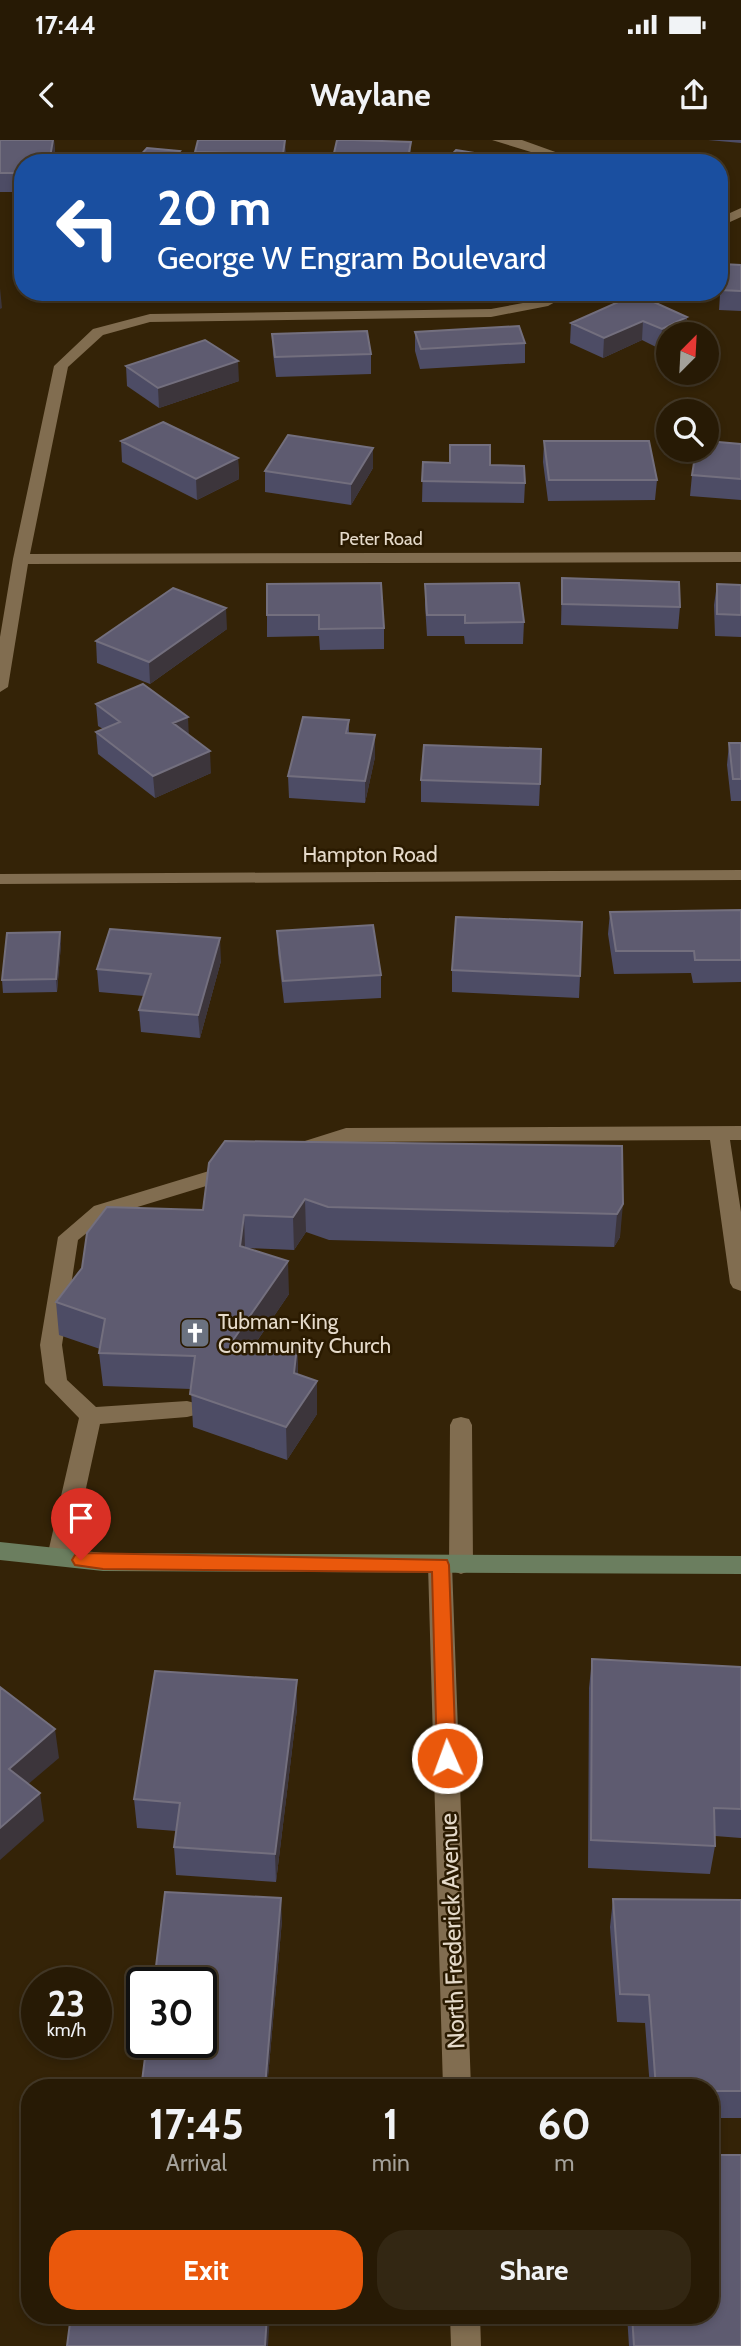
<!DOCTYPE html>
<html lang="en">
<head>
<meta charset="utf-8">
<style>
  :root { --surface:#271a05; --page:#332713; --text:#f1f3f6; --muted:#a4a19a; --line:#433827; --accent:#ea580c }
  body { margin:0; font-family:Cabin,sans-serif; background:var(--page); color:var(--text); height:100vh; display:flex; flex-direction:column; font-size:26px; white-space:nowrap }
  * { box-sizing:border-box; margin:0 }
  p { font-size:23px; color:var(--muted) }
  .icon { flex:none; width:38px; height:38px; fill:none; stroke:currentColor; stroke-width:2; stroke-linecap:round; stroke-linejoin:round }
  .map { position:relative; flex:1; overflow:hidden }
  .side { position:absolute; left:21px; top:1939px; width:698px; height:245px; display:flex; flex-direction:column; background:var(--surface); border-radius:28px; box-shadow:0 4px 10px #0003,0 0 0 2px var(--line) }
  .side>* { flex:none }
  .banner { position:absolute; left:14px; top:14px; width:714px; height:147px; border-radius:28px; box-shadow:0 4px 10px #0003,0 0 0 2px var(--line); background:#1a4fa0; color:#fff; overflow:hidden }
  .needle { width:46px; rotate:24deg }
  .controls { position:absolute; left:656px; top:182px; display:grid; gap:14px }
  .controls a { display:grid; place-items:center; width:63px; height:63px; border-radius:50%; background:var(--surface); box-shadow:0 4px 10px #0003,0 0 0 2px var(--line); font-size:35px }
  .speed { position:absolute; left:21px; top:1827px; display:flex; gap:14px; font-size:35px; font-weight:700; text-align:center }
  .speed>* { display:grid; place-content:center; width:91px; height:91px; border-radius:50%; background:var(--surface); box-shadow:0 4px 10px #0003,0 0 0 2px var(--line); line-height:1 }
  .speed small { font-size:18px; font-weight:400 }
  .speed .limit { border:4px solid #111; border-radius:10px; background:#fff; color:#111 }
  .pin { position:absolute; display:grid; place-items:center; width:60px; height:60px; color:#fff; margin:-72px -30px; border-radius:50% 50% 50% 0; rotate:-45deg; box-shadow:0 0 7px #0007 }
  .pin .icon { rotate:45deg }
  .me { position:absolute; width:77px; margin:-38px; rotate:358deg; stroke-linejoin:round; filter:drop-shadow(0 0 5px #0008) }
  .turn { display:flex; align-items:center; gap:24px; height:147px; padding:0 28px; font-size:32px }
  .turn .icon { width:91px; height:91px; stroke-width:2.5 }
  .turn b { display:block; font-size:49px; line-height:60px }
  .eta { display:flex; justify-content:space-evenly; align-items:center; height:119px; text-align:center }
  .eta b { font-size:42px; font-weight:700; line-height:49px }
  .cta { display:flex; gap:14px; margin-top:auto; padding:14px 28px }
  .cta a { flex:1; height:80px; border-radius:28px; background:var(--accent); color:#fff; font-size:28px; font-weight:700; line-height:80px; text-align:center }
  .cta a+a { background:var(--page); color:var(--text) }
  .status { display:flex; justify-content:space-between; align-items:center; height:49px; padding:0 35px; background:var(--surface); direction:ltr }
  .status svg { height:19px; fill:currentColor }
  header { display:flex; justify-content:space-between; align-items:center; height:91px; padding:0 28px; background:var(--surface); font-size:32px; font-weight:700 }
  .map>svg:first-child { display:block }
  .lines { fill:none; stroke-linecap:round; stroke-linejoin:round }
  .lane { fill:#816d50; fill-rule:evenodd }
  .street { fill:#816d50; fill-rule:evenodd }
  .secondary { fill:#6b7e5f; fill-rule:evenodd }
  .wall { fill:#4d4c65 }
  .shaded-wall { fill:#3c353b }
  .building { fill:#5e5b70; stroke:#736f7e; stroke-width:2 }
  .route { fill:#ea580c; stroke:#983908; stroke-width:2 }
  .labels { text-anchor:middle; dominant-baseline:central; stroke-width:5; stroke-linejoin:round; paint-order:stroke }
  .far-street-label { font-size:18px; fill:#e5daca; stroke:#2a1a00 }
  .street-label { font-size:21px; fill:#e5daca; stroke:#2a1a00 }
  .poi-label { font-size:21px; fill:#e5daca; stroke:#2a1a00; text-anchor:start }
  .near-street-label { font-size:24px; fill:#e5daca; stroke:#2a1a00 }
</style>
</head>
<body>
<div class="status"><b>17:44</b><svg viewBox="0 0 49 12"><path d="M0 12V9h3v3zM5 12V6h3v6zM10 12V3h3v9zM15 12V0h3v12zM26 1h20v11H26zM47 4h2v5h-2z"/></svg></div>
<header><svg class="icon" aria-label="back" viewBox="0 0 24 24"><path d="M15 5l-7 7 7 7"/></svg>Waylane<svg class="icon" aria-label="share" viewBox="0 0 24 24"><path d="M12 15V3M7 8l5-5 5 5M5 13v7h14v-7"/></svg></header>
<div class="map">
<svg width="741" height="2206" viewBox="0 0 741 2206">
  <rect width="100%" height="100%" fill="#342307"/>
  <g class="lines">
    <path class="lane" d="M741,986v14h-11l11,72v79l-8,-3 -3,-5 -20,-143 -363,2 -51,16 -7,-2 -3,-5 3,-5 57,-18z
      M232,1024l7,2 3,5 -3,5 -131,40 -30,24 -16,105 5,35 29,27 91,-6 8,2 3,6 -3,6 -8,2 -87,7 -29,133 -4,6 -8,3 -8,-3 -4,-6 32,-139 -34,-35 -5,-38 18,-108 36,-31z
      M461,1277l8,2 3,6 1,140 -4,6 -8,3 -8,-3 -4,-6 1,-140 3,-6z"/>
    <path class="street" d="M492,0h30l64,23h-19z
      M741,68v9l-22,10v-9z
      M555,152h18l-25,14 -57,11 -341,5 -47,13 -35,32 -38,187 711,-2v10l-713,2 -20,123 -8,5v-55l13,-78 41,-193 39,-37 57,-15 341,-5 48,-9z
      M741,730v10l-741,4v-10z
      M440,1416l8,3 4,6 19,523h-28l-15,-523 4,-6z
      M450,2175h30l1,31h-30z"/>
    <path class="secondary" d="M0,1402l103,11 638,3v18l-638,-3 -103,-11z"/>
  </g>
  <path class="wall" d="M0,0h54l1,15 -32,8v29h-23z
    M708,0h33v3z
    M411,2l-1,21h-76v-10z
    M195,12l91,1 -1,10h-89z
    M136,20l44,2 -44,1z
    M23,117v25l-5,-3 -1,-20z
    M722,124l19,1v46l-22,-1z
    M687,177l-1,17h-18l-8,15 -18,-9 -39,18 -33,-15 1,-20z
    M415,192l110,11v20l-105,6 -5,-18z
    M272,194l99,20v20l-95,3 -3,-23z
    M126,226l113,15 -80,27 -32,-22z
    M121,301l117,17 1,21 -42,21 -75,-38z
    M544,301l113,39 -2,20 -107,1 -5,-39z
    M741,304v56l-51,-4 2,-21z
    M373,308v20l-22,37 -86,-13v-21z
    M423,322l67,3 35,18 -1,20 -102,-1z
    M562,438l118,29 -2,22 -117,-4z
    M267,444l117,44v21l-64,1 -1,-14 -52,1z
    M425,444l99,38 -1,22h-58l-1,-8h-37l-2,-31z
    M717,444l24,1v52l-26,-1 -1,-31z
    M227,489l-77,55 -53,-21 -1,-22z
    M96,564l93,31 22,38 -56,25 -57,-44 -2,-22 7,-3 -5,-3z
    M349,580v13l26,2v22l-10,46 -76,-5 -1,-22z
    M729,603h12v58h-10l-4,-36z
    M421,640l119,4 -1,22 -118,-4z
    M741,770v72l-48,1 -2,-10 -77,1 -6,-40 2,-22z
    M277,791l104,44v23l-97,5 -6,-50z
    M60,792l1,12 -4,48 -54,1 -1,-13z
    M221,821l-21,77 -59,-6 -2,-22 5,-14 -45,-4 -2,-23z
    M452,830l128,6 -1,22 -127,-6z
    M622,1006l-2,91 -6,10 -285,-7 -23,-8 -12,18 -47,-2 42,46 -34,50 42,2 1,29 19,39 -30,46 -94,-33 -2,-38 -88,-3 -4,-33 1,-4 -41,-14 -3,-33 147,-92z
    M592,1519l149,8v171l-26,-2v10l-5,28 -122,-6 1,-180z
    M297,1569l-21,173 -100,-7 -2,-28 2,-16 -39,-3 -3,-29z
    M613,1759l128,1v218h-31v-30h-60l-5,-65 -28,-1 -7,-95z
    M282,1780l-15,168h-124l-1,-7z
    M627,2175h83l31,31h-112z"/>
  <path class="shaded-wall" d="M53,0h1l1,15 -1,8h-5z
    M285,0l1,13 -1,10h-3z
    M411,2l-1,21h-3z
    M180,11v12h-10z
    M0,148l2,20 -2,1z
    M687,177l-1,17h-18v11l-8,4 2,-20z
    M643,181l-1,19 -39,18 1,-20z
    M238,221l1,20 -80,27 -1,-20z
    M373,308v20l-22,37v-21z
    M238,318l1,21 -42,21 -1,-21z
    M226,468l1,21 -77,55 -1,-22z
    M188,577l1,22 -16,-16z
    M375,595v22l-10,46v-22z
    M210,611l1,22 -56,25 -2,-22z
    M60,792l1,12 -4,48 -1,-13z
    M220,798l1,23 -21,77 -2,-23z
    M305,1059l1,33 -12,18 -1,-33z
    M623,1064l-3,33 -6,10 3,-33z
    M244,1075l1,33 -5,-2z
    M288,1121l1,33 -56,82 -2,-33z
    M297,1206l1,33 -4,-6z
    M317,1241v33l-30,46 -1,-33z
    M297,1540v29l-21,173 -1,-28z
    M55,1589l4,29 -46,39 -4,-28z
    M40,1653l4,28 -44,39v-32z
    M281,1758l1,22 -15,168h-2z
    M267,2175h3l-2,31h-3z"/>
  <path class="building" d="M0,0h53l-4,23h-26v10h-23z
    M198,0h87l-3,21 -49,-1 1,-7 -39,-1z
    M337,0h16l58,2 -4,21h-33l2,-8 -42,-2z
    M147,8l33,3 -10,12h-14l-20,-3z
    M456,10l55,9 -4,4h-63z
    M23,117v6l-6,-4z
    M722,124l19,1v26l-21,-1z
    M636,154l51,23 -25,12 -19,-8 -39,17 -33,-15z
    M519,186l6,17 -104,6 -6,-17z
    M367,191l4,23 -96,3 -3,-23z
    M205,200l33,21 -80,27 -32,-22z
    M163,282l75,36 -42,21 -75,-38z
    M288,295l85,13 -22,36 -86,-13z
    M544,301h105l8,39h-108z
    M707,301l34,3v35l-49,-4 4,-25h11z
    M450,305h40v20l34,1 1,17 -103,-2 1,-19 27,1z
    M562,438l117,4 1,25 -118,-3z
    M381,443l3,45 -65,1v-14h-52v-31z
    M519,443l5,39 -59,1v-8h-38l-2,-31z
    M717,444l24,1v30l-24,-1z
    M173,448l53,20 -77,54 -53,-21z
    M143,544l45,33 -15,6 37,28 -57,25 -57,-44 24,-10 -24,-18z
    M303,577l46,3 -3,13 29,2 -10,46 -77,-5z
    M729,603h12v36h-8z
    M424,605l117,4 -1,35 -119,-4z
    M741,770v50h-46l-1,-9h-78l-6,-39z
    M456,777l126,5 -2,54 -128,-6z
    M373,785l8,50 -98,6 -6,-50z
    M110,789l110,9 -22,77 -59,-5 12,-36 -54,-5z
    M60,792l-4,47 -54,1 5,-47z
    M225,1001l397,5 1,58 -6,10 -289,-7 -23,-8 -12,18 -49,-2 -4,31 48,15 -57,82 66,3 -3,27 23,8 -31,46 -96,-33 5,-38 -96,-3 6,-34 -49,-17 26,-34 5,-35 20,-26 96,3 6,-47z
    M592,1519l149,8v142l-27,-1 1,38 -124,-6z
    M155,1531l142,9 -22,174 -101,-7 6,-44 -46,-4z
    M0,1547l55,42 -46,40 31,24 -40,35z
    M165,1752l116,6 -16,189 -123,-6 5,-39h54v-59h-47z
    M613,1759l128,1v191h-31v-3h-54l-7,-93 -29,-1z
    M710,2015h31v191h-107l-2,-31h78z
    M71,2175h196l-2,31h-198z"/>
  <path class="route" d="M81,1413l366,7 2,5 7,193 -3,5 -6,3 -7,-3 -3,-5 -5,-186 -329,-3 -28,-4 -3,-5 3,-5z"/>
  <defs>
    <g id="church-square" transform="scale(1.575)"><rect x="-9" y="-9" width="18" height="18" rx="4" fill="#6b7280" stroke="#2a1a00"/><path d="M-1.2-6h2.4v3.5h3.3v2.4h-3.3V6h-2.4V-.1h-3.3v-2.4h3.3Z" fill="#fff"/></g>
  </defs>
  <g fill-rule="evenodd">
    <use href="#church-square" x="195" y="1193"/>
  </g>
  <g class="labels">
    <g class="far-street-label">
      <text x="381" y="399">Peter Road</text>
    </g>
    <g class="street-label">
      <text x="370" y="714">Hampton Road</text>
    </g>
    <g class="poi-label">
      <text x="218" y="1181">Tubman-King<tspan x="218" dy="24">Community Church</tspan></text>
    </g>
    <g class="near-street-label">
      <text transform="translate(452 1791) rotate(-92)">North Frederick Avenue</text>
    </g>
  </g>
</svg>
<div class="controls">
<a><svg class="needle" viewBox="-14 -14 28 28"><path d="M0-13l5 13h-10z" fill="#e53935"/><path d="M0 13l5-13h-10z" fill="#a4a19a"/></svg></a>
<a><svg class="icon" aria-label="search" viewBox="0 0 24 24"><circle cx="10" cy="10" r="6"/><path d="M15 15l6 6"/></svg></a>
</div>
<div class="speed"><div>23<small>km/h</small></div><div class="limit">30</div></div>
<div class="pin" style="left:81px;top:1420px;background:#d93025"><svg class="icon" aria-label="arrive" viewBox="0 0 24 24"><path d="M6 21V4h12l-3 4 3 4H6"/></svg></div>
<svg class="me" style="left:447px;top:1618px" viewBox="-20 -20 40 40"><circle r="17" fill="#ea580c" stroke="#fff" stroke-width="3"/><path d="M0-11L8 9 0 5-8 9z" fill="#fff"/></svg>
<div class="banner">
<div class="turn"><svg class="icon" aria-label="left" viewBox="0 0 24 24"><path d="M17 20v-9H6M10 6l-5 5 5 5"/></svg><div><b>20 m</b>George W Engram Boulevard</div></div>
</div>
<section class="side">
<div class="eta">
<div><b>17:45</b><p>Arrival</p></div>
<div><b>1</b><p>min</p></div>
<div><b>60</b><p>m</p></div>
</div>
<div class="cta"><a>Exit</a><a>Share</a></div>
</section>
</div>
</body>
</html>
